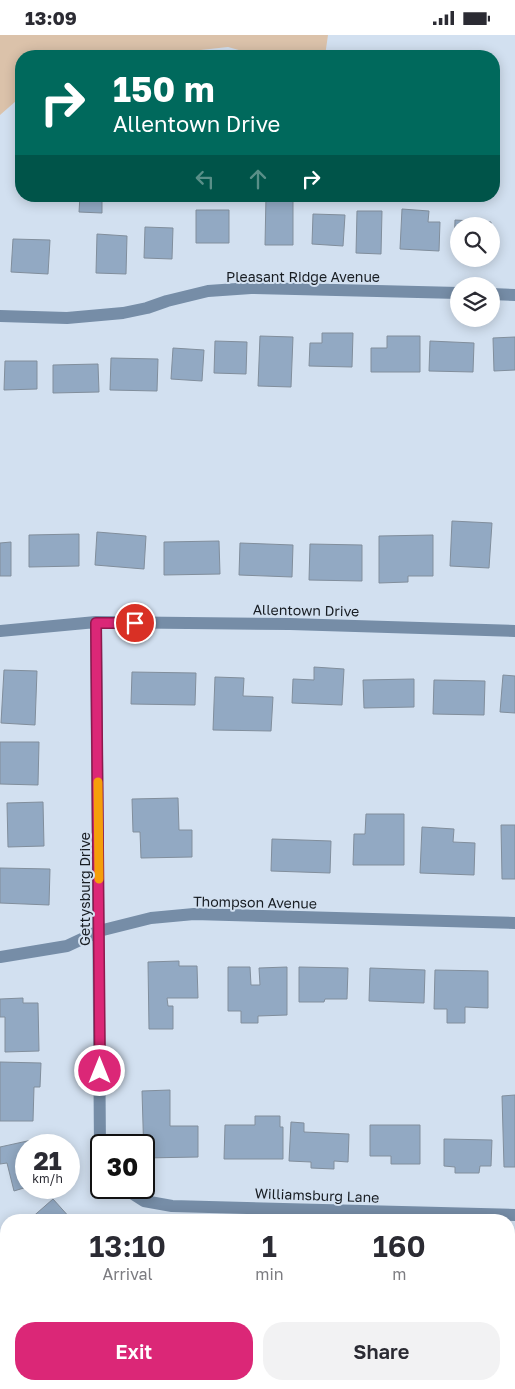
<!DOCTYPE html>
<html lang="en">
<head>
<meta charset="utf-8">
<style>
  :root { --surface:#fff; --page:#f2f2f3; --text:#2b2b33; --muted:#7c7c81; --accent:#db2777 }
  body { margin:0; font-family:"Golos Text",sans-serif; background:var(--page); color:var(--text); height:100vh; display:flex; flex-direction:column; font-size:19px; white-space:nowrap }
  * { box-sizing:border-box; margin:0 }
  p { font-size:16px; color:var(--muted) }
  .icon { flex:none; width:28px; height:28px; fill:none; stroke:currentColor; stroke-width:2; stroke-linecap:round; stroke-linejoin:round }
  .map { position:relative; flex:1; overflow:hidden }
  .details { position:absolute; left:0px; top:1179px; width:515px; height:176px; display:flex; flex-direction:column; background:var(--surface); border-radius:20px 20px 0 0; box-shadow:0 2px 12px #0003 }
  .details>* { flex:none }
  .guide { position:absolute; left:15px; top:15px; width:485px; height:152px; border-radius:20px; box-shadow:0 2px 12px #0003; background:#00695c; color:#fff; overflow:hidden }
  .controls { position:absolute; left:450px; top:182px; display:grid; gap:10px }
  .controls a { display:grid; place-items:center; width:50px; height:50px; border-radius:50%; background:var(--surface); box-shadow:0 2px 12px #0003; font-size:25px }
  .speed { position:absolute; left:15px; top:1099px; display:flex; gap:10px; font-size:25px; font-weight:700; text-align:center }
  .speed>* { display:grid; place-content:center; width:65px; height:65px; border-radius:50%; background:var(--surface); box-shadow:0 2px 12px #0003; line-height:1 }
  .speed small { font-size:12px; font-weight:400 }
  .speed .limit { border:2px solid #111; border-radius:8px; background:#fff; color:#111 }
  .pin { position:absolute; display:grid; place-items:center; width:42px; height:42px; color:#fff; margin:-21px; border:2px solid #fff; border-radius:50%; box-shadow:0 1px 5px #0007 }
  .me { position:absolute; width:55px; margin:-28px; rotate:0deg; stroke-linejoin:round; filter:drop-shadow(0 0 4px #0008) }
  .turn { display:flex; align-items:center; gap:18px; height:105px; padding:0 15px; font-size:22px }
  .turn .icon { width:65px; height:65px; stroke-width:2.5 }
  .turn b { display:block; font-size:35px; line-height:42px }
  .lanes { display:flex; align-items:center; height:48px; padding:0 15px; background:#0003; justify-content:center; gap:25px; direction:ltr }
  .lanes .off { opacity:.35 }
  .eta { display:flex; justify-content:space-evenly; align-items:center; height:85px; text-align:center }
  .eta b { font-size:30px; font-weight:600; line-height:35px }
  .primary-button { display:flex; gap:10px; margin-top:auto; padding:10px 15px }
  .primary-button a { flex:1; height:58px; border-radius:20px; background:var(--accent); color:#fff; font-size:20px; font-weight:600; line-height:58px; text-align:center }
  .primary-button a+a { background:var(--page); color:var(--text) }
  .status { display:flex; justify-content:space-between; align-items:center; height:35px; padding:0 25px; background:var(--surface); direction:ltr }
  .status svg { height:14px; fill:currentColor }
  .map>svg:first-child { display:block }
  .green { fill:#dbc2aa }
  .building { fill:#92a9c3; stroke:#818e9c }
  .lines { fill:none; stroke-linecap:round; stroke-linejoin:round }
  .minor { stroke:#768da7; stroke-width:12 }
  .route-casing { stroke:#8e194d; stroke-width:12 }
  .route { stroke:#db2777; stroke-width:9 }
  .slow { stroke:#f59e0b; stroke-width:9 }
  .labels { text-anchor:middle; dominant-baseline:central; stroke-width:4; stroke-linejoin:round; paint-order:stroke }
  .street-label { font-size:14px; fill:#181d23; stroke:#d2e0f0 }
</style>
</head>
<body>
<div class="status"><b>13:09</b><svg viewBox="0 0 49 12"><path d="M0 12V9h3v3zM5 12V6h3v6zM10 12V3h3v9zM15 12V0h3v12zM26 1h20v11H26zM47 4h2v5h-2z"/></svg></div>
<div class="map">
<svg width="515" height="1354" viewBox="0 0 515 1354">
  <rect width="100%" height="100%" fill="#d2e0f0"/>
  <path class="green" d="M0,0h328l-3,21h-64l-33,-9 -83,9h-124v37l-5,8 -16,14z
    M0,1311h6v38h503v-24h6v29h-515z"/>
  <path class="building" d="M80,161h22v17l-23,-1z
    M266,161h27v49h-28z
    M402,174l27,2 -1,11h12l-1,29 -39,-2z
    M196,175h33v33h-33z
    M357,176h25l-1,43 -25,-1z
    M313,179l32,1 -2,31 -31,-2z
    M455,185l36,2v4h-32v25h-5z
    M145,192l28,1 -1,31 -28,-1z
    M97,199l30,2 -1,38 -30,-1z
    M13,204l37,1 -2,34 -37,-2z
    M322,298h31l-1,34 -43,-1 1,-23h12z
    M260,301l33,1 -2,50 -33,-1z
    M387,301h33v36h-49v-24h16z
    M515,302v33l-21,1 -1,-33z
    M215,306l32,1 -1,32 -32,-1z
    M430,306l44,2 -1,29 -44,-1z
    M173,313l31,2 -2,31 -31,-2z
    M111,323l47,1 -1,32 -47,-1z
    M5,326h32v28l-33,1z
    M98,329l1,28 -46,1v-28z
    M452,486l40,2 -3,45 -39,-2z
    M97,497l49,4 -2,33 -49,-4z
    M79,499v32l-50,1v-32z
    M433,500v41h-25v6l-29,1v-47z
    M219,506l1,33 -56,1v-33z
    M11,507v34h-11v-33z
    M240,508l53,2 -1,32 -53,-2z
    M310,509l52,1v36l-53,-1z
    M314,632l30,2 -2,36 -50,-2 1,-24 21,1z
    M4,635l33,1 -2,54 -34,-2z
    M132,637l64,1 -1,32 -64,-1z
    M503,640l12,1v37l-15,-1z
    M215,642l29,1 -1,18 30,1 -2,34 -58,-1z
    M414,644v28l-50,1 -1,-28z
    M434,645l51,1 -1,34 -51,-1z
    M0,707h39l-1,43 -38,-1z
    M178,763l1,32h13v27l-51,1 -1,-26h-7l-1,-33z
    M43,767l1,44 -36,1 -1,-44z
    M366,779h38v51h-51l1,-31h11z
    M501,790h14v54h-13z
    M422,792l32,2 -1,13 22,1 -1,32 -54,-2z
    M272,804l59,2 -1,32 -59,-2z
    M0,833l50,1 -1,36 -49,-2z
    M179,926v5h18l1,32h-31l1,8h5v23h-24l-1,-67z
    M228,932h22l1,18h9l-1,-17 28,-1v48l-29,1v7h-17v-12h-13z
    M299,932l49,1 -1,31h-22l-1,3h-25z
    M370,933l55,2 -1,33 -55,-2z
    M435,935l53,1v37l-23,-1v16h-18v-14h-13z
    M23,963v5h15l1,48 -34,1v-35h-5v-18z
    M0,1027l41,1 -1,24h-6l-1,34h-33z
    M170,1055v36h28v31l-54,1 -2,-67z
    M515,1060v72h-11l-2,-71z
    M255,1081h25v11h3v32h-59l1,-34h30z
    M291,1087l13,1v9l45,2 -1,28 -14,-1v8l-23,-1v-6l-22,-1z
    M370,1090h50v39h-29v-8h-21z
    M41,1103l2,7h-17l1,42 -13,4 -7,-28 -7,1v-17z
    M444,1104l48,1 -1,26h-11l-1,7h-24v-6l-11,-1z
    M53,1164l18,20 -1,1h-41z
    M191,1349v5h-41l-1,-4z"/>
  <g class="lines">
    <path class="minor" d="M491,259l24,1
      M0,281l67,2 56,-5 24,-5 20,-7 41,-10 43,-3 208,5
      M96,587l4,528 1,5
      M0,596l96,-9 194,2 225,7
      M0,922l67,-11 32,-15 52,-13 43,-4 321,9
      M122,1152l22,14 28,5 343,9
      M242,1354c18,-7 56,-1 76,0"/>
  </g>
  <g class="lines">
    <g class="route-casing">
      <path id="route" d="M100,1036l-4,-448h39"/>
    </g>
    <use href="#route" class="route"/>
    <path class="slow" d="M98,747l1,97"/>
  </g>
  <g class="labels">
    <g class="street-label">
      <text x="303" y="241">Pleasant Ridge Avenue</text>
      <text transform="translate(306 575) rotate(1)">Allentown Drive</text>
      <text transform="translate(84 854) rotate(-90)">Gettysburg Drive</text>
      <text transform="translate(255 867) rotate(1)">Thompson Avenue</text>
      <text transform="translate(317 1160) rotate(2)">Williamsburg Lane</text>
    </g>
  </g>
</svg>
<div class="controls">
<a><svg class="icon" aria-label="search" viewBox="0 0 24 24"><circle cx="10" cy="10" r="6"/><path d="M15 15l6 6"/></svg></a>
<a><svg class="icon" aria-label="layers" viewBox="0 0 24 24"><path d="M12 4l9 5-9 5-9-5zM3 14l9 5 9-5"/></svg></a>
</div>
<div class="speed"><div>21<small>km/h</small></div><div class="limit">30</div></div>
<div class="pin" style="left:135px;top:588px;background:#d93025"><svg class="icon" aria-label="arrive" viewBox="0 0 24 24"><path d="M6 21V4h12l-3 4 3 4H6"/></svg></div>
<svg class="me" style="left:100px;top:1036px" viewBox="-20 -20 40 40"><circle r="17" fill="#db2777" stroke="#fff" stroke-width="3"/><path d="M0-11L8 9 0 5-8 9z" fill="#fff"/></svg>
<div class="guide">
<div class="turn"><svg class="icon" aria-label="right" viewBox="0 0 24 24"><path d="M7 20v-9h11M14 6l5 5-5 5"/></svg><div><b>150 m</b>Allentown Drive</div></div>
<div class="lanes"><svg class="icon off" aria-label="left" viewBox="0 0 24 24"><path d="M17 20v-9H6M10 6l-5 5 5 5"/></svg><svg class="icon off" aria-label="ahead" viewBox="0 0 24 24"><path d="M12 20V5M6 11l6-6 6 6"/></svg><svg class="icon" aria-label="right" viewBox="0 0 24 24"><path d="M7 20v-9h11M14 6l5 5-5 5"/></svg></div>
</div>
<section class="details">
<div class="eta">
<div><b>13:10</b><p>Arrival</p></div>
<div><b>1</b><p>min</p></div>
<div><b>160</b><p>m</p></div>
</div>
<div class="primary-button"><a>Exit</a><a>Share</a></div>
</section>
</div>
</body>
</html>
